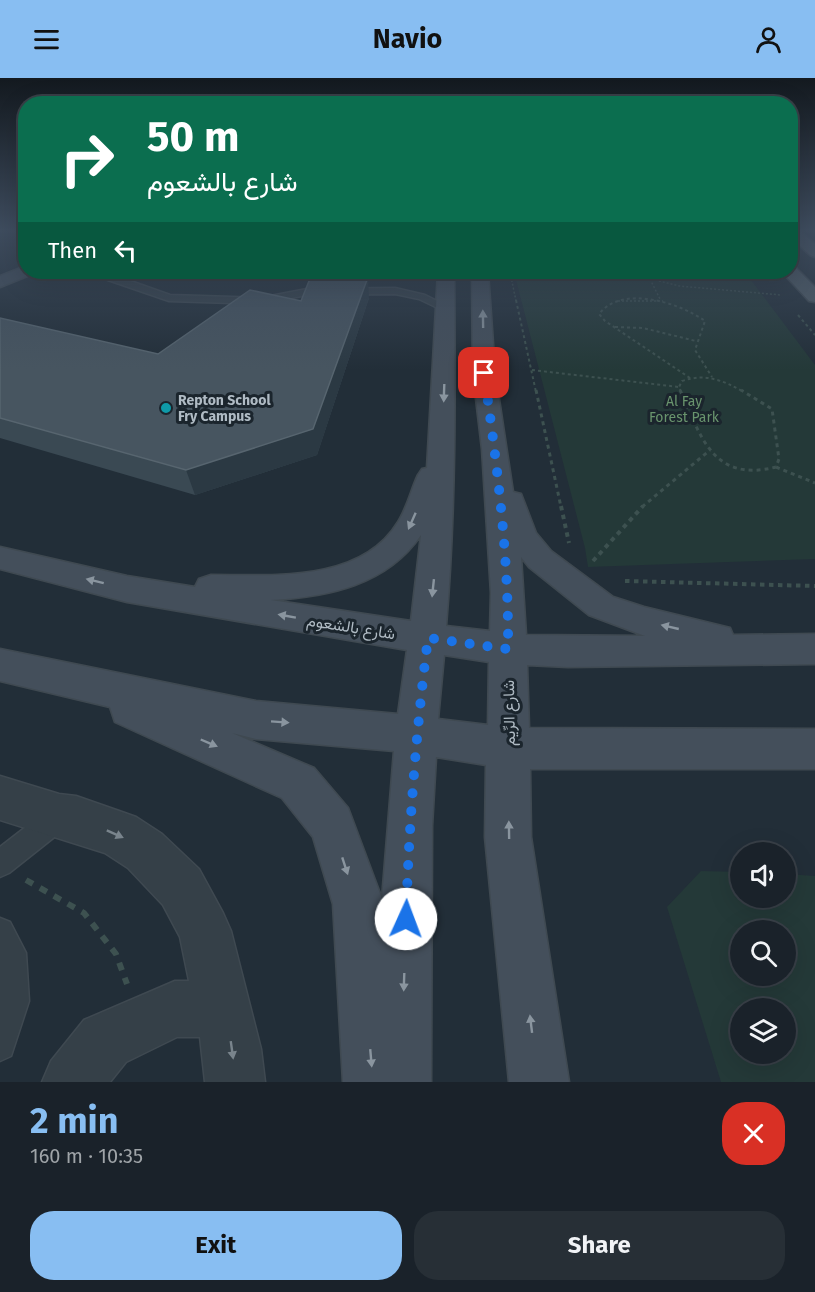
<!DOCTYPE html>
<html lang="en">
<head>
<meta charset="utf-8">
<style>
  :root { --surface:#1a222a; --page:#272f36; --text:#f1f3f6; --muted:#9fa4a8; --line:#383f47; --accent:#88bef2 }
  body { margin:0; font-family:"Fira Sans",Vazirmatn,sans-serif; background:var(--page); color:var(--text); height:100vh; display:flex; flex-direction:column; font-size:22px; white-space:nowrap }
  * { box-sizing:border-box; margin:0 }
  p { font-size:20px; color:var(--muted) }
  .icon { flex:none; width:33px; height:33px; fill:none; stroke:currentColor; stroke-width:2; stroke-linecap:round; stroke-linejoin:round }
  .map { position:relative; height:1004px; overflow:hidden }
  .details { display:flex; flex-direction:column; background:var(--surface); flex:1 }
  .details>* { flex:none }
  .top-card { position:absolute; left:18px; top:18px; width:780px; height:183px; border-radius:24px; box-shadow:0 6px 24px #0002,0 0 0 2px var(--line); background:#0b6e4f; color:#fff; overflow:hidden }
  .tools { position:absolute; left:730px; top:764px; display:grid; gap:12px }
  .tools a { display:grid; place-items:center; width:66px; height:66px; border-radius:50%; background:var(--surface); box-shadow:0 6px 24px #0002,0 0 0 2px var(--line); font-size:30px }
  .pin { position:absolute; display:grid; place-items:center; width:51px; height:51px; color:#fff; margin:-26px; border-radius:12px; box-shadow:0 3px 9px #0006 }
  .me { position:absolute; width:66px; margin:-33px; rotate:2deg; stroke-linejoin:round; filter:drop-shadow(0 0 4px #0008) }
  .turn { display:flex; align-items:center; gap:21px; height:126px; padding:0 30px; font-size:27px }
  .turn .icon { width:78px; height:78px; stroke-width:2.5 }
  .turn b { display:block; font-size:42px; line-height:51px }
  .then { display:flex; align-items:center; height:57px; padding:0 30px; background:#0003; gap:12px; font-size:22px }
  .round { display:grid; place-items:center; flex:none; width:63px; height:63px; border-radius:24px; background:var(--page) }
  .summary { display:flex; align-items:center; justify-content:space-between; height:102px; padding:0 30px }
  h1 { font-size:36px; font-weight:700; line-height:45px; color:var(--accent) }
  .primary-button { display:flex; gap:12px; margin-top:auto; padding:12px 30px }
  .primary-button a { flex:1; height:69px; border-radius:24px; background:var(--accent); color:#111; font-size:24px; font-weight:700; line-height:69px; text-align:center }
  .primary-button a+a { background:var(--page); color:var(--text) }
  header { display:flex; justify-content:space-between; align-items:center; height:78px; padding:0 30px; background:var(--accent); color:#111; font-size:27px; font-weight:700 }
  .map>svg:first-child { display:block }
  .green { fill:#243938; fill-rule:evenodd }
  .lines { fill:none; stroke-linecap:round; stroke-linejoin:round }
  .lane-casing { stroke:#3f4951; stroke-width:3 }
  .street-casing { stroke:#3f4951; stroke-width:3 }
  .secondary-casing { stroke:#3f4951; stroke-width:3 }
  .primary-casing { stroke:#3f4951; stroke-width:3 }
  .path-far4 { stroke:#3d5150; stroke-width:1.5; stroke-dasharray:2 2; stroke-linecap:butt }
  .path-far3 { stroke:#3d5150; stroke-width:2; stroke-dasharray:3 3; stroke-linecap:butt }
  .path-far2 { stroke:#3d5150; stroke-width:3; stroke-dasharray:4 4; stroke-linecap:butt }
  .path-far1 { stroke:#3d5150; stroke-width:4; stroke-dasharray:4.5 4.5; stroke-linecap:butt }
  .path { stroke:#3d5150; stroke-width:6; stroke-dasharray:8 8; stroke-linecap:butt }
  .lane { fill:#354048; fill-rule:evenodd }
  .street { fill:#354048; fill-rule:evenodd }
  .secondary { fill:#444f5b; fill-rule:evenodd }
  .primary { fill:#535f68; fill-rule:evenodd }
  .wall { fill:#3a4953 }
  .shaded-wall { fill:#2b3943 }
  .building { fill:#475560; stroke:#57656f; stroke-width:1.5 }
  .oneway { fill:#8a959f }
  .oneway2 { fill:#79848c }
  .route { stroke:#1a73e8; stroke-width:10; stroke-dasharray:0 18 }
  .culture-dot { fill:#0f9aa8; stroke:#1b252d; stroke-width:2 }
  .labels { text-anchor:middle; dominant-baseline:central; stroke-width:6; stroke-linejoin:round; paint-order:stroke }
  .far-poi-label { font-size:14px; font-weight:bold; fill:#b0bbc4; stroke:#1b252d; text-anchor:start }
  .far-park-label { font-size:14px; fill:#69946d; stroke:#1b252d }
  .street-label { font-size:16px; fill:#b0bbc4; stroke:#1b252d }
</style>
</head>
<body>
<header><svg class="icon" aria-label="menu" viewBox="0 0 24 24"><path d="M4 6h16M4 12h16M4 18h16"/></svg>Navio<svg class="icon" aria-label="person" viewBox="0 0 24 24"><circle cx="12" cy="8" r="4"/><path d="M4 21q1-7 8-7t8 7"/></svg></header>
<div class="map">
<svg width="815" height="1004" viewBox="0 0 815 1004">
  <rect width="100%" height="100%" fill="#222e38"/>
  <path class="green" d="M514,194h231l70,93v194l-227,8 -3,-19z
    M701,793l40,1v25h45v-23l29,2v206h-94l-54,-175zM741,852h45v45h-45zM741,930h45v45h-45z"/>
  <g class="lines">
    <g class="lane-casing">
      <path id="lane" d="M95,194h10l65,23 90,3 47,-9 88,-1 30,7 26,13 -9,2 -23,-11 -24,-5 -88,1 -47,9 -91,-3 -64,-22z
        M58,727l9,4 4,9 -4,9 -58,46 -9,4v-30l49,-38z
        M0,840l10,4 16,31 3,48 -18,55 -11,5z"/>
    </g>
    <g class="street-casing">
      <path id="street" d="M0,698l59,18 17,2 43,15 17,6 26,17 37,35 24,44 8,18 30,118 4,33h-60l-5,-45h-23l-51,25 -16,20h-68l9,-21 33,-41 91,-39h14l-9,-44 -17,-32 -35,-37 -23,-15 -105,-33z"/>
    </g>
    <g class="secondary-casing">
      <path id="secondary" d="M26,188v6h8l-2,2 -32,13v-11z
        M438,194h16c1,118 2,236 -8,354l44,5 1,-38 -9,-144 -9,-76 -1,-101h16l7,101 18,119 8,2 15,39 15,18 62,46 31,10 86,21 3,7 82,-1v30l-247,3 -41,-2 2,63 286,1v40h-285l1,68 38,245h-60l-24,-245 1,-72 -50,-8 -4,69 -1,256h-88l-10,-178 -20,-67 -31,-39 -167,-76 -5,-15 -110,-26v-32l256,52 142,13 9,-64 -280,-48 -127,-33v-22l127,29 68,11 4,-8 12,-4c62,0 150,8 187,-53 9,-14 13,-32 20,-47l4,-6 5,-1zM421,457l-10,86 -140,-21c57,-3 116,-15 150,-65zM521,479l8,10 60,48 56,21 -119,-1zM444,577l45,7 -1,63 -50,-6zM232,655l24,6 138,12 -12,148 -34,-91 -34,-40z"/>
    </g>
    <g class="primary-casing">
      <path id="primary" d="M790,152h9l16,14v13l-5,-2 -20,-18z
        M790,188l6,2 19,19v15l-6,-1 -27,-29h8z"/>
    </g>
    <path class="path-far4" d="M510,194l6,29
      M624,194l55,14 102,9
      M650,201l10,20
      M618,223h45"/>
    <path class="path-far3" d="M516,222l20,92
      M798,237l17,20
      M615,249l28,1 53,13
      M532,292l147,17
      M690,300l-85,-57 -6,-7c23,-30 81,-11 106,7l-10,29 17,27
      M681,314l-2,-5 3,-6c24,-8 40,-1 62,11"/>
    <path class="path-far2" d="M536,312l25,117
      M680,312c21,47 33,93 96,77l3,-8 -7,-50 -31,-19
      M776,389l39,16
      M642,429l68,-57"/>
    <path class="path-far1" d="M561,428l8,37
      M593,483l50,-55
      M625,503l190,5"/>
    <path class="path" d="M26,802l58,33 32,41 11,30"/>
    <use href="#lane" class="lane"/>
    <use href="#street" class="street"/>
    <use href="#secondary" class="secondary"/>
    <use href="#primary" class="primary"/>
  </g>
  <path class="wall" d="M369,220l-52,157 -122,40 -195,-57v-120l158,36 143,-53z"/>
  <path class="shaded-wall" d="M368,199l1,21 -52,157 -122,40 -9,-25z"/>
  <path class="building" d="M311,198l57,1 -55,152 -127,41 -186,-52v-100l158,36 92,-64 51,11z"/>
  <defs><path id="oneway-solid" d="M-6-.8H1V-3.2L6.5 0L1 3.2V.8H-6Z" transform="scale(1.5)"/></defs>
  <g class="oneway">
    <use href="#oneway-solid" transform="translate(483 241) rotate(-91)"/>
    <use href="#oneway-solid" transform="translate(444 315) rotate(92)"/>
    <use href="#oneway-solid" transform="translate(412 443) rotate(114)"/>
    <use href="#oneway-solid" transform="translate(95 503) rotate(-166)"/>
    <use href="#oneway-solid" transform="translate(433 510) rotate(96)"/>
    <use href="#oneway-solid" transform="translate(287 538) rotate(-170)"/>
    <use href="#oneway-solid" transform="translate(670 549) rotate(-167)"/>
    <use href="#oneway-solid" transform="translate(280 644) rotate(4)"/>
    <use href="#oneway-solid" transform="translate(209 665) rotate(23)"/>
    <use href="#oneway-solid" transform="translate(509 752) rotate(-91)"/>
    <use href="#oneway-solid" transform="translate(345 788) rotate(72)"/>
    <use href="#oneway-solid" transform="translate(404 904) rotate(92)"/>
    <use href="#oneway-solid" transform="translate(531 946) rotate(-97)"/>
    <use href="#oneway-solid" transform="translate(371 980) rotate(85)"/>
  </g>
  <g class="oneway2">
    <use href="#oneway-solid" transform="translate(115 756) rotate(24)"/>
    <use href="#oneway-solid" transform="translate(232 972) rotate(82)"/>
  </g>
  <linearGradient id="sky" x2="0" y2="1"><stop stop-color="#13191f"/><stop offset="0.52" stop-color="#3e4c5e"/><stop offset="1" stop-color="#3e4c5e" stop-opacity="0"/></linearGradient>
  <rect width="815" height="292" fill="url(#sky)"/>
  <g class="lines">
    <path class="route" d="M406,841c3,-94 10,-187 22,-281l80,11c1,-92 -11,-185 -24,-276"/>
  </g>
  <circle class="culture-dot" cx="166" cy="330" r="6"/>
  <g class="labels">
    <g class="far-poi-label">
      <text x="178" y="322">Repton School<tspan x="178" dy="16">Fry Campus</tspan></text>
    </g>
    <g class="far-park-label">
      <text x="684" y="323">Al Fay<tspan x="684" dy="16">Forest Park</tspan></text>
    </g>
    <g class="street-label">
      <text transform="translate(351 549) rotate(9)">شارع بالشعوم</text>
      <text transform="translate(509 635) rotate(-91)">شارع الرِّيم</text>
    </g>
  </g>
</svg>
<div class="tools">
<a><svg class="icon" aria-label="sound" viewBox="0 0 24 24"><path d="M4 9h4l5-4v14l-5-4H4zM17 9q2 3 0 6"/></svg></a>
<a><svg class="icon" aria-label="search" viewBox="0 0 24 24"><circle cx="10" cy="10" r="6"/><path d="M15 15l6 6"/></svg></a>
<a><svg class="icon" aria-label="layers" viewBox="0 0 24 24"><path d="M12 4l9 5-9 5-9-5zM3 14l9 5 9-5"/></svg></a>
</div>
<div class="pin" style="left:484px;top:295px;background:#d93025"><svg class="icon" aria-label="arrive" viewBox="0 0 24 24"><path d="M6 21V4h12l-3 4 3 4H6"/></svg></div>
<svg class="me" style="left:406px;top:841px" viewBox="-20 -20 40 40"><circle r="19" fill="#fff"/><path d="M0-13L10 11 0 6-10 11z" fill="#1a73e8"/></svg>
<div class="top-card">
<div class="turn"><svg class="icon" aria-label="right" viewBox="0 0 24 24"><path d="M7 20v-9h11M14 6l5 5-5 5"/></svg><div><b>50 m</b>شارع بالشعوم</div></div>
<div class="then">Then<svg class="icon" aria-label="left" viewBox="0 0 24 24"><path d="M17 20v-9H6M10 6l-5 5 5 5"/></svg></div>
</div>
</div>
<section class="details">
<div class="summary"><div><h1>2 min</h1><p>160 m · 10:35</p></div><a class="round" style="background:#d93025;color:#fff"><svg class="icon" aria-label="close" viewBox="0 0 24 24"><path d="M6 6l12 12M18 6L6 18"/></svg></a></div>
<div class="primary-button"><a>Exit</a><a>Share</a></div>
</section>
</body>
</html>
